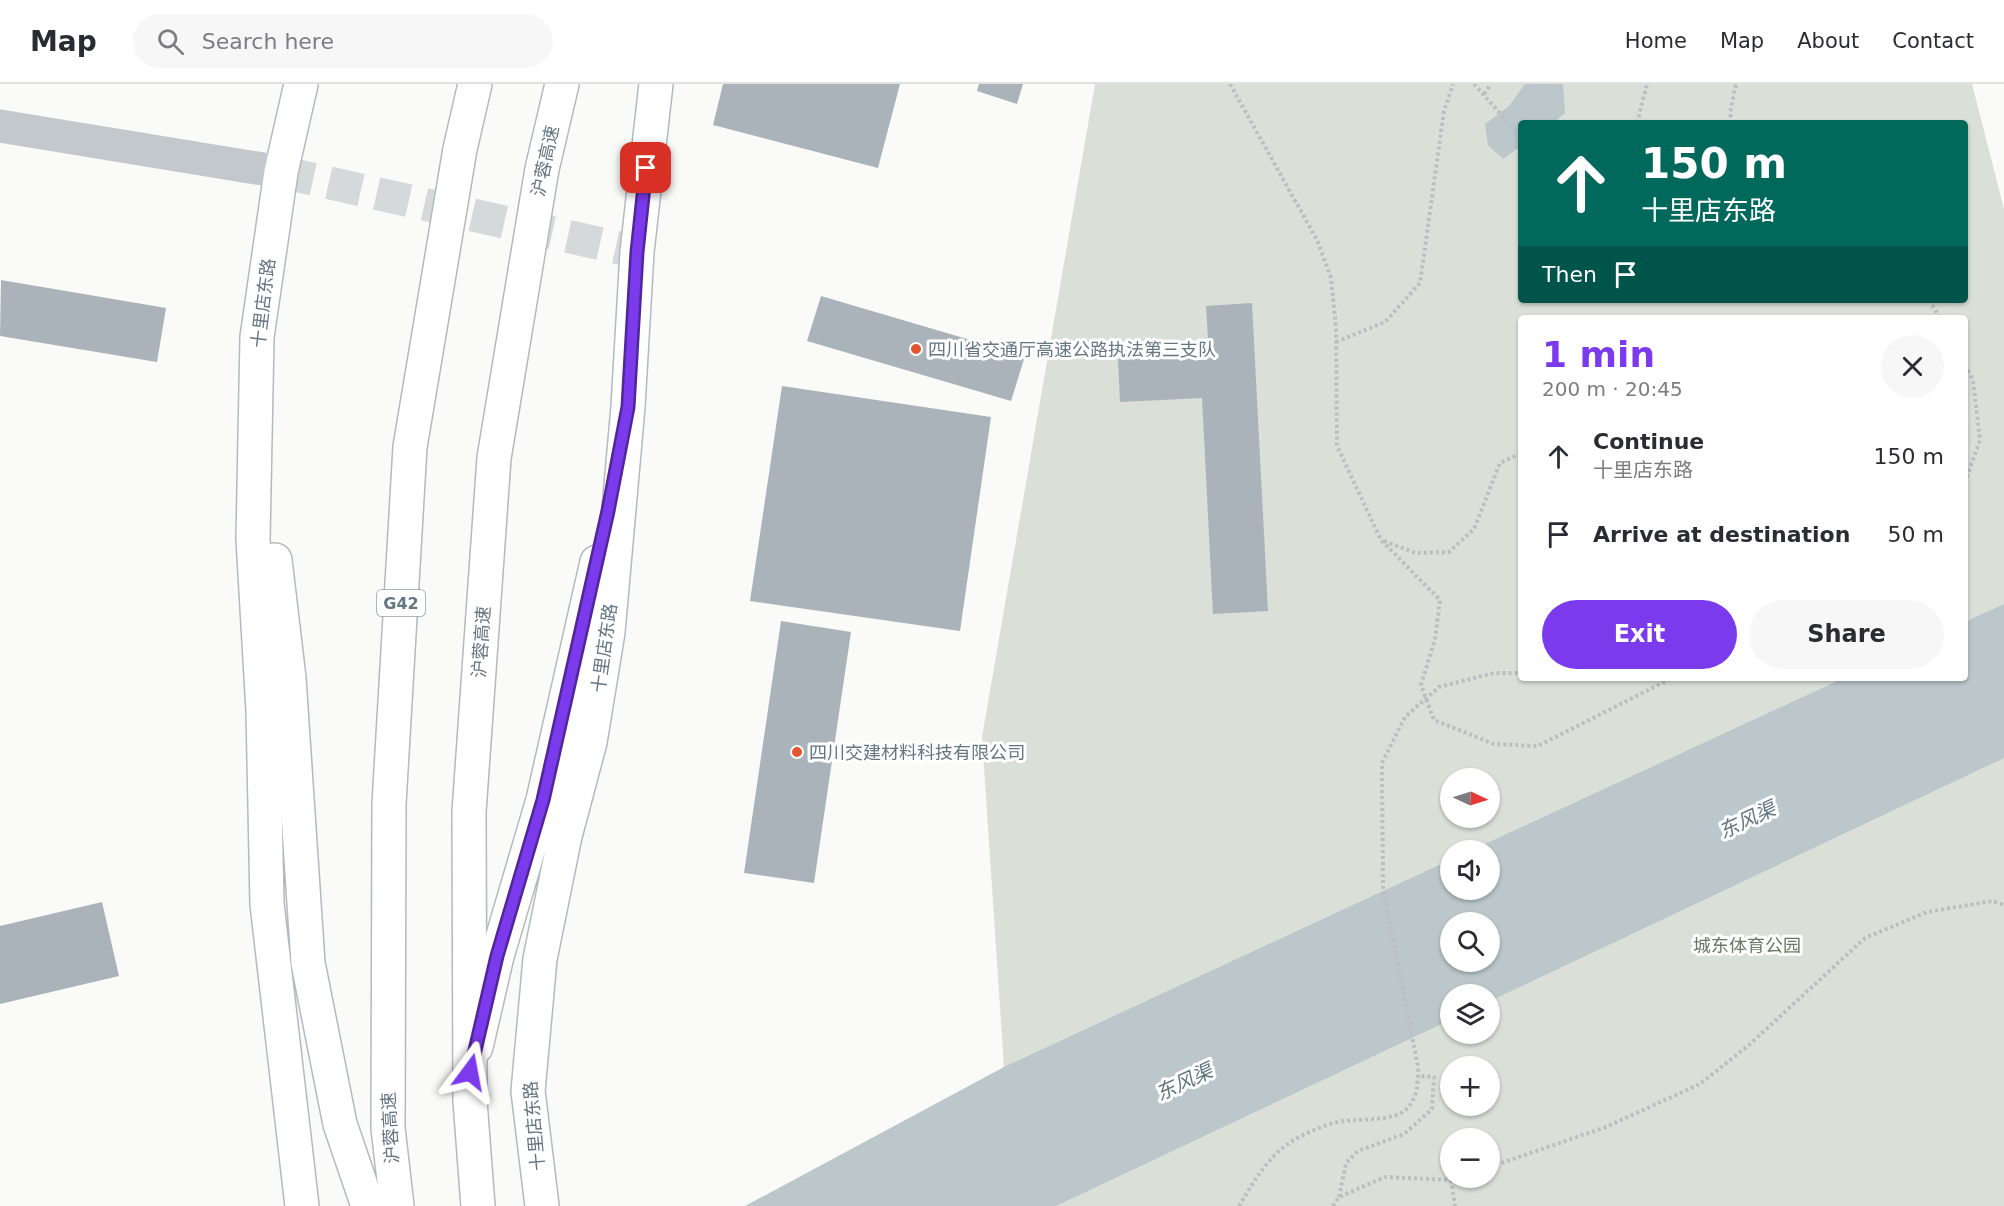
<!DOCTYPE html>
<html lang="en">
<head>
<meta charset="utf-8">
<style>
  :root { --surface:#fff; --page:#f7f7f7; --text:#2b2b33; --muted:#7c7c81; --line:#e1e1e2; --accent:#7c3aed }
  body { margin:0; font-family:"DejaVu Sans","Noto Sans SC",sans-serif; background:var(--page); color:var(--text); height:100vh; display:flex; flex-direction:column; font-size:22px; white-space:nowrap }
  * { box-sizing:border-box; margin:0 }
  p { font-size:20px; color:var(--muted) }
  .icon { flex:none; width:33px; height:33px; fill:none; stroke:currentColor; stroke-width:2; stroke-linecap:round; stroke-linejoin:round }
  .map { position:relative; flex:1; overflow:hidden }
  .side { position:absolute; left:1518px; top:231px; width:450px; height:366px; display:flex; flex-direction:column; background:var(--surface); border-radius:6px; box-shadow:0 2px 4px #0004 }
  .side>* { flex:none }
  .banner { position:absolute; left:1518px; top:36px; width:450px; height:183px; border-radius:6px; box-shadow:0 2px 4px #0004; background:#00695c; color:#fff; overflow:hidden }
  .needle { width:39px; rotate:94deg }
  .controls { position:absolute; left:1440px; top:684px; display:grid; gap:12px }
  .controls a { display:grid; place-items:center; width:60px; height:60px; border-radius:50%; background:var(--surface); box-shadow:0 2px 4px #0004; font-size:30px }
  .pin { position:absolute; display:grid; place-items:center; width:51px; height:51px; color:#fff; margin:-26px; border-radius:12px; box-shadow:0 3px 9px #0006 }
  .me { position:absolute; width:66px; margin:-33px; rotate:13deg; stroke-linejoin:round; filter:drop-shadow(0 0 4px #0008) }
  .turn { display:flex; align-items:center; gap:21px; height:126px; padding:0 24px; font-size:27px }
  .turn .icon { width:78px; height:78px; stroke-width:2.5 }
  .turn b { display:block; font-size:42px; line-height:51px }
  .then { display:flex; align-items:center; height:57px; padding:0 24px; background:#0003; gap:12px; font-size:22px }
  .round { display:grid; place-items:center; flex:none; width:63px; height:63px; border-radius:32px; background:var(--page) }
  .overview { display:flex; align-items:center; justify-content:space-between; height:102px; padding:0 24px }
  h1 { font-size:36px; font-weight:700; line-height:45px; color:var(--accent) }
  .cta { display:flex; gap:12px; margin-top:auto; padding:12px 24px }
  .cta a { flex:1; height:69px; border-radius:36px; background:var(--accent); color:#fff; font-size:24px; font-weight:700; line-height:69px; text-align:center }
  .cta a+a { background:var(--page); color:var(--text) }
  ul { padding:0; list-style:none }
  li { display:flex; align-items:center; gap:18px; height:78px; padding:0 24px }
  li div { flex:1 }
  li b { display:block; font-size:22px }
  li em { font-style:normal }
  header { display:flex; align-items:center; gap:36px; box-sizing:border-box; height:84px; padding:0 30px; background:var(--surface); border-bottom:2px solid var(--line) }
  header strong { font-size:28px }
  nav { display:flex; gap:33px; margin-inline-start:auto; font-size:21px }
  .search { width:420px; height:54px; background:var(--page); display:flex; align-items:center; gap:15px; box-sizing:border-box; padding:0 21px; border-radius:33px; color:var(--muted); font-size:22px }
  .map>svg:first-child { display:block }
  .green { fill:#dadfd7; fill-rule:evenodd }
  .water { fill:#bbc7cb; fill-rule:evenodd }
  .building { fill:#aab3b9 }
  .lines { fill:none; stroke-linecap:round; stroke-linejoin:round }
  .secondary-tunnel { stroke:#d5d9db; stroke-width:33; stroke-dasharray:33 16; stroke-linecap:butt }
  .secondary-casing { stroke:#b3babf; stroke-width:36 }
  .highway-casing { stroke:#b4b9bd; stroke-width:36 }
  .path { stroke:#bbbfc2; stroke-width:4; stroke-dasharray:3 3; stroke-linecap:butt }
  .street { stroke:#c3c8cc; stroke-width:33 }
  .secondary { stroke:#fff; stroke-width:33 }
  .highway { stroke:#fff; stroke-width:33 }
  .path-bridge { stroke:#bbbfc2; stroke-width:4; stroke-dasharray:3 3; stroke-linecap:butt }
  .route-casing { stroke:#51269a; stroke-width:15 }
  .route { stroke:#7c3aed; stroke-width:10 }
  .poi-dot { fill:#e4572e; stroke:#fff; stroke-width:2 }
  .labels { text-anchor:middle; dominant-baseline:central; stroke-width:6; stroke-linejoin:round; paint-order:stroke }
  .shield { fill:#fff; stroke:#939fa8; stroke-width:1.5 }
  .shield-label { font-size:16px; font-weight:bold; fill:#657683 }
  .street-label { font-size:18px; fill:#657683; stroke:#fff }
  .poi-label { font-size:18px; fill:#657683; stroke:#fff; text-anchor:start }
  .park-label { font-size:18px; fill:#687a64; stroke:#fff }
  .water-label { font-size:20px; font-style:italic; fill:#60757c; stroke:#fff }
</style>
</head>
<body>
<header>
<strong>Map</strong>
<div class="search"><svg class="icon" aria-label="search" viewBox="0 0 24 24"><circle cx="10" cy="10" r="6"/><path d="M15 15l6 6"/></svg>Search here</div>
<nav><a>Home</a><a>Map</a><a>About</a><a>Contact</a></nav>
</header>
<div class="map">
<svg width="2004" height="1122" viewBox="0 0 2004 1122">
  <rect width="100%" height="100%" fill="#fafaf8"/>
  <path class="green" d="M1095,0h877l32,125v997h-956l-44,-139 -22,-330zM1521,39h444v177h-444zM1521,234h444v360h-444zM1450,694h40v40h-40zM1450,766h40v40h-40zM1450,838h40v40h-40zM1450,910h40v40h-40zM1450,982h40v40h-40zM1450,1054h40v40h-40z"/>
  <path class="water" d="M1525,0h38l2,29 -12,10h-32v23l-18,13 -15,-14 -3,-21 24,-18z
    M2004,520v154l-514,243v-7h-40v26l-394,186h-311l259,-139 446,-207v30h40v-40h-18l372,-172h121v-56zM1450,838h40v40h-40z"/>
  <path class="building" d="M723,0h177l-22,84 -165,-43z
    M979,0h44l-6,20 -40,-13z
    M1,196l165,28 -9,54 -157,-26z
    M821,212l204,60 -14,45 -204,-60z
    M1252,219l16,308 -55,3 -11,-216 -82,4 -2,-43 91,-5 -3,-48z
    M782,302l209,31 -31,214 -210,-30z
    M781,537l70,11 -37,251 -70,-10z
    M102,818l17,74 -119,28v-78z"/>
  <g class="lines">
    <path class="secondary-tunnel" d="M281,88l356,80"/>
    <g class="secondary-casing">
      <path id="secondary" d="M301,0l-20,88 -24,165 -4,202 10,172 4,193 35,302
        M275,476l14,118 19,285 32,161 28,82
        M476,963l21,-91 46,-156 54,-238
        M542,1122l-14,-115 12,-132 25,-123 25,-94 18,-110 20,-225 9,-155 19,-168"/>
    </g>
    <g class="highway-casing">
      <path id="highway" d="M397,1122l-9,-78 1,-324 21,-357 50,-298 15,-65
        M478,1122l-8,-105 -1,-289 25,-354 48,-289 20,-85"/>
    </g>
    <path class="path" d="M1230,0l87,156 14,38 5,50 1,118 44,94 59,60 -5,39 -14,46 13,35 60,24 44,2 134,-68
      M1474,0l47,53
      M1484,10l7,-10
      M1637,39l10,-39
      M1732,39l-2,-10 6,-29
      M1929,216l11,18
      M1336,258l49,-20 35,-39 24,-172 9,-27
      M1965,281l8,15 7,60 -15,42
      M1384,457l32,12 33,-1 25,-23 26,-66 21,-10
      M1607,594h9
      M1490,1083l116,-40 94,-43 49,-39 116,-107 62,-26 65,-11 12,4
      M1451,1096l4,26
      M1339,1113l7,-34 12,-12 46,-17 28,-25 2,-32 -16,-1
      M1239,1122l6,-10
      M1333,1122l6,-9 46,-20 66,3 8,-2"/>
    <path class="street" d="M0,42l281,46"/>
    <use href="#secondary" class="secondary"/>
    <use href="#highway" class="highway"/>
    <path class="path-bridge" d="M1245,1112c16,-26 31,-49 60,-62 11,-5 27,-12 39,-13 44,-4 76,4 74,-54l-35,-180 -1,-124 23,-46 34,-30 55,-14h27"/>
  </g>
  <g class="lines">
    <g class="route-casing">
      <path id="route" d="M470,988l27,-116 46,-156 65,-289 20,-104 9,-155 9,-84"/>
    </g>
    <use href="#route" class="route"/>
  </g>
  <g class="poi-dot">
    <circle cx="916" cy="265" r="6"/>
    <circle cx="797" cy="668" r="6"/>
  </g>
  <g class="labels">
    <rect class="shield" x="377" y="506" width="48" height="26" rx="4.5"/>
    <g class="shield-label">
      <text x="401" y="519">G42</text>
    </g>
    <g class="street-label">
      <text transform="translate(545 77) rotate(-78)">沪蓉高速</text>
      <text transform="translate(263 219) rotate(-83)">十里店东路</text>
      <text transform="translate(481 558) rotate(-86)">沪蓉高速</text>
      <text transform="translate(604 564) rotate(-82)">十里店东路</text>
      <text transform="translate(534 1042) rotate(-95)">十里店东路</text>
      <text transform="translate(390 1044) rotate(-93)">沪蓉高速</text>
    </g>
    <g class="poi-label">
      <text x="928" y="265">四川省交通厅高速公路执法第三支队</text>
      <text x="809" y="668">四川交建材料科技有限公司</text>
    </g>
    <g class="park-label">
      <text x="1747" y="861">城东体育公园</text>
    </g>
    <g class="water-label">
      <text transform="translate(1747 736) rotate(-25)">东风渠</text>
      <text transform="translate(1184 998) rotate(-25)">东风渠</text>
    </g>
  </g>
</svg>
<div class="controls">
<a><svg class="needle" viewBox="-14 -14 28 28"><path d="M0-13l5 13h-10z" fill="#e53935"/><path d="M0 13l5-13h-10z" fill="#7c7c81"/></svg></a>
<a><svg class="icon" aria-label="sound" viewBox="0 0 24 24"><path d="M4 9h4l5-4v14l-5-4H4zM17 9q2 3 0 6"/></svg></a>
<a><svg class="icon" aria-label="search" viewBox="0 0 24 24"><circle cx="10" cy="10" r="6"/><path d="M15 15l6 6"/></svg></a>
<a><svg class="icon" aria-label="layers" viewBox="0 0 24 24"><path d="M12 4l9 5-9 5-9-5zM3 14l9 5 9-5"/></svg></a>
<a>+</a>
<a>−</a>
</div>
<div class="pin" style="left:646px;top:84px;background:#d93025"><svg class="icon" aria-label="arrive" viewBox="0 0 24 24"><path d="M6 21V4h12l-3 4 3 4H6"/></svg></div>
<svg class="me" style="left:470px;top:988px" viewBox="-20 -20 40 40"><path d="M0-17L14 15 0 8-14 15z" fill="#7c3aed" stroke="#fff" stroke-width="4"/></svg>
<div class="banner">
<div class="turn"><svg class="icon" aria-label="ahead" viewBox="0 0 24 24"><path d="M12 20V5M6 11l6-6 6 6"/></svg><div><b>150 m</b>十里店东路</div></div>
<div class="then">Then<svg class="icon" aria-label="arrive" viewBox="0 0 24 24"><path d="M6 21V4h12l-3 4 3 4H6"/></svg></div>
</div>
<section class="side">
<div class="overview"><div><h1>1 min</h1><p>200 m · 20:45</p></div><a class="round"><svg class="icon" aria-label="close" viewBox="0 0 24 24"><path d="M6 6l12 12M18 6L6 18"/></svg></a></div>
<ul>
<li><svg class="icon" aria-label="ahead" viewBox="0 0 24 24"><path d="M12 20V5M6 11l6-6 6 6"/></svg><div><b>Continue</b><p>十里店东路</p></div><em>150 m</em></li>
<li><svg class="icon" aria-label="arrive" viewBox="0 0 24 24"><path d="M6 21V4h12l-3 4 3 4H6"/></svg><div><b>Arrive at destination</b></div><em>50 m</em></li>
</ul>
<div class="cta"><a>Exit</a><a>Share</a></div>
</section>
</div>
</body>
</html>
